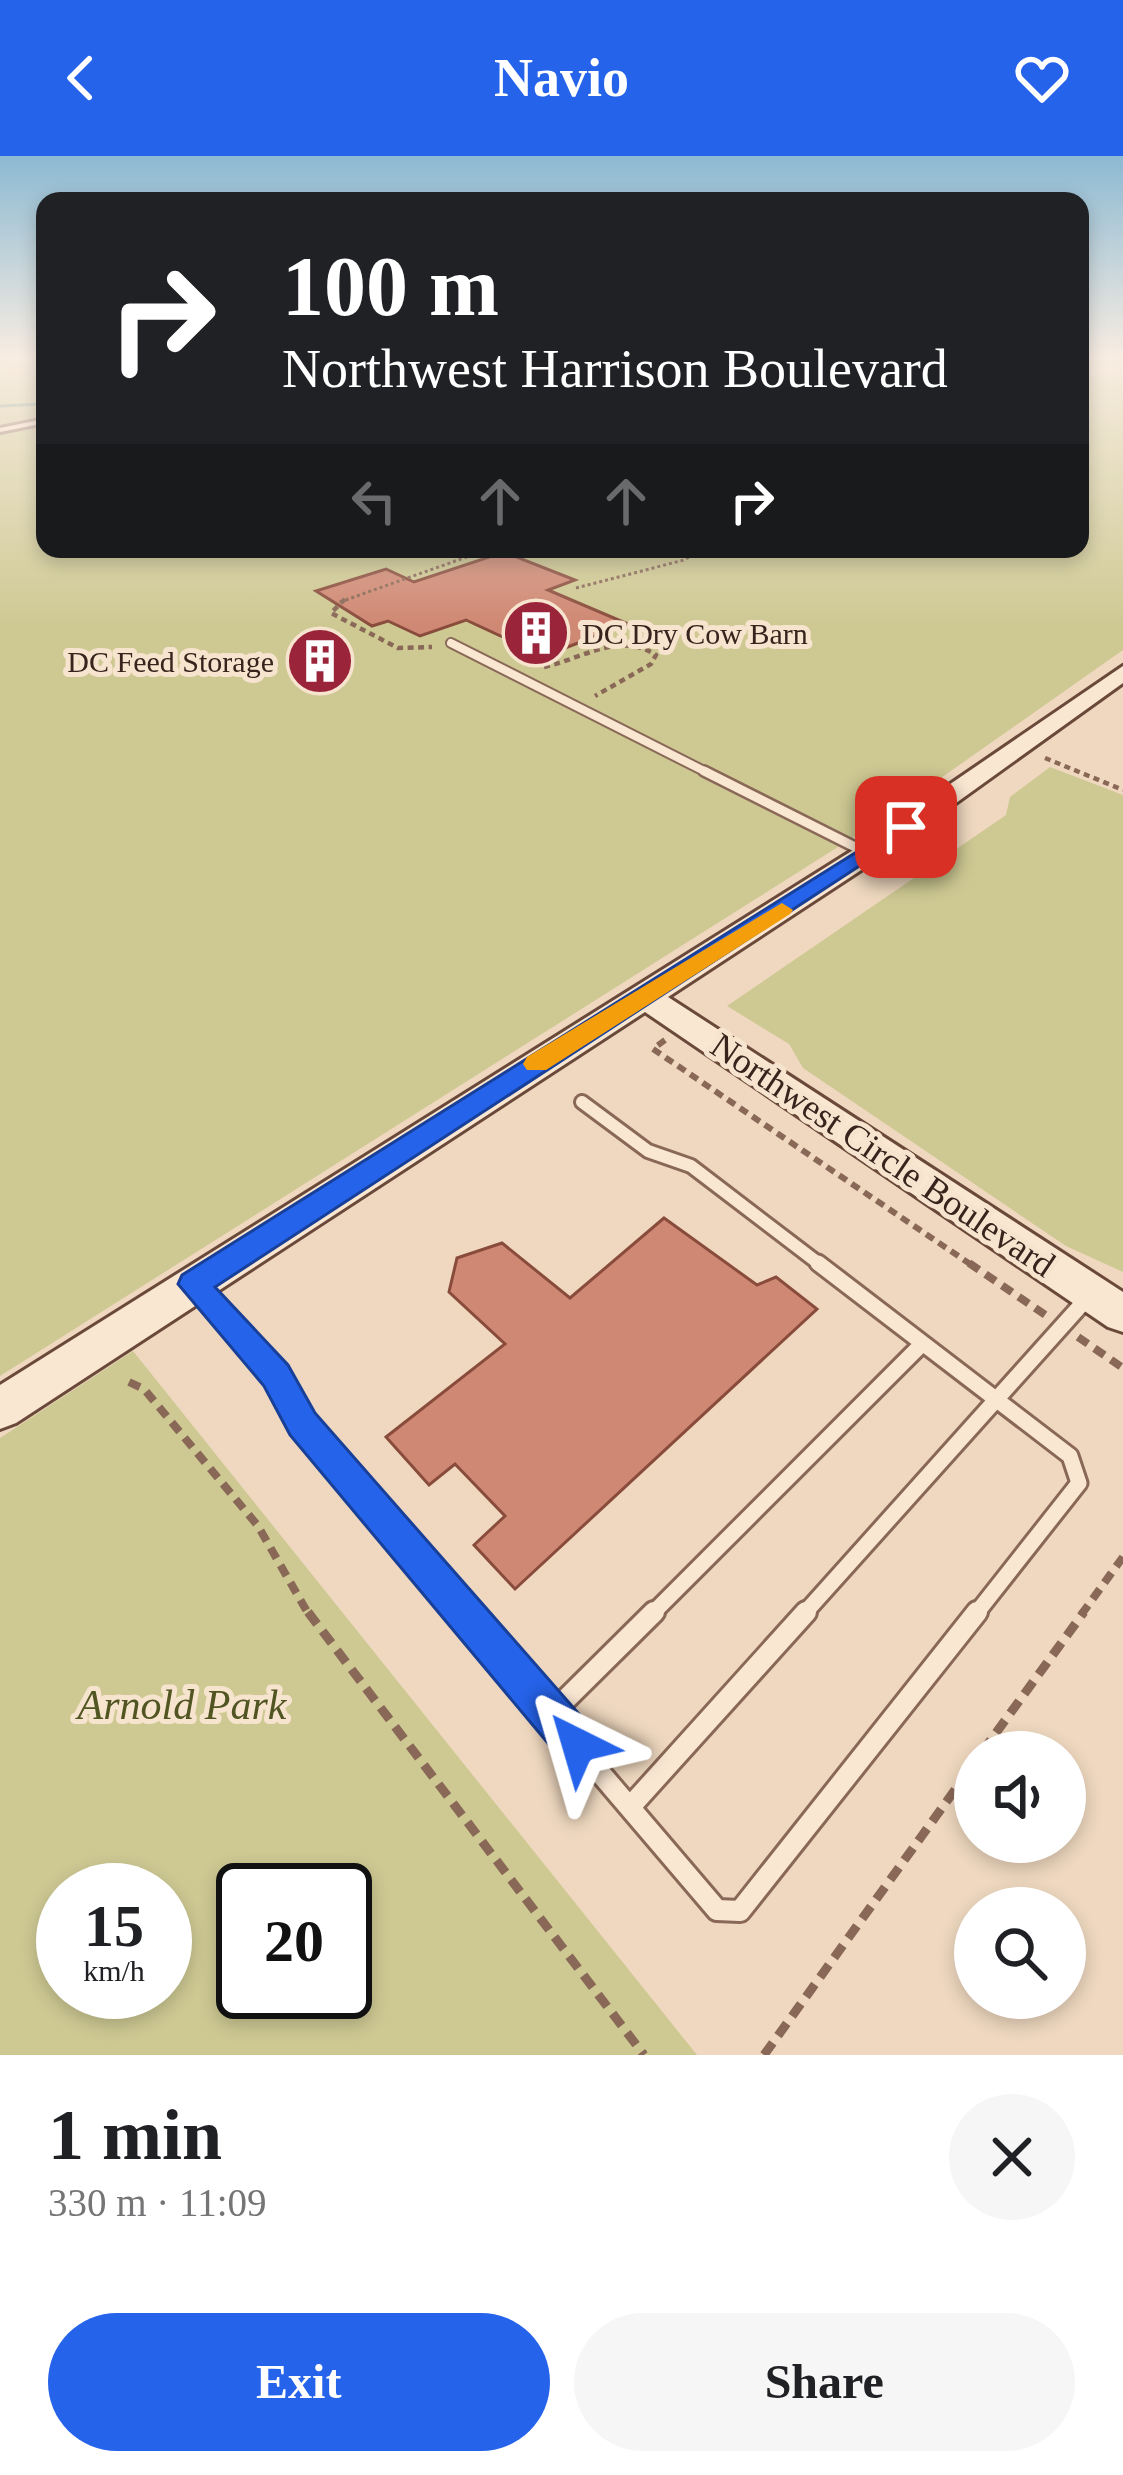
<!DOCTYPE html>
<html lang="en">
<head>
<meta charset="utf-8">
<style>
  :root { --surface:#fff; --page:#f6f6f6; --text:#202124; --muted:#757577; --accent:#2563eb }
  body { margin:0; font-family:Georgia,serif; background:var(--page); color:var(--text); height:100vh; display:flex; flex-direction:column; font-size:45px; white-space:nowrap }
  * { box-sizing:border-box; margin:0 }
  p { font-size:39px; color:var(--muted) }
  .icon { flex:none; width:66px; height:66px; fill:none; stroke:currentColor; stroke-width:2; stroke-linecap:round; stroke-linejoin:round }
  .map { position:relative; height:1899px; overflow:hidden }
  .drawer { display:flex; flex-direction:column; background:var(--surface); flex:1 }
  .drawer>* { flex:none }
  .hud { position:absolute; left:36px; top:36px; width:1053px; height:366px; border-radius:24px; box-shadow:0 6px 18px #0003; background:#202124; color:#fff; overflow:hidden }
  .controls { position:absolute; left:954px; top:1575px; display:grid; gap:24px }
  .controls a { display:grid; place-items:center; width:132px; height:132px; border-radius:50%; background:var(--surface); box-shadow:0 6px 18px #0003; font-size:60px }
  .speed { position:absolute; left:36px; top:1707px; display:flex; gap:24px; font-size:60px; font-weight:700; text-align:center }
  .speed>* { display:grid; place-content:center; width:156px; height:156px; border-radius:50%; background:var(--surface); box-shadow:0 6px 18px #0003; line-height:1 }
  .speed small { font-size:30px; font-weight:400 }
  .speed .limit { border:6px solid #111; border-radius:18px; background:#fff; color:#111 }
  .pin { position:absolute; display:grid; place-items:center; width:102px; height:102px; color:#fff; margin:-51px; border-radius:24px; box-shadow:0 6px 18px #0006 }
  .me { position:absolute; width:132px; margin:-66px; rotate:320deg; stroke-linejoin:round; filter:drop-shadow(0 0 9px #0008) }
  .turn { display:flex; align-items:center; gap:42px; height:252px; padding:0 48px; font-size:54px }
  .turn .icon { width:156px; height:156px; stroke-width:2.5 }
  .turn b { display:block; font-size:84px; line-height:102px }
  .lanes { display:flex; align-items:center; height:114px; padding:0 48px; background:#0003; justify-content:center; gap:60px; direction:ltr }
  .lanes .off { opacity:.35 }
  .round { display:grid; place-items:center; flex:none; width:126px; height:126px; border-radius:63px; background:var(--page) }
  .headline { display:flex; align-items:center; justify-content:space-between; height:204px; padding:0 48px }
  h1 { font-size:72px; font-weight:600; line-height:90px }
  .button { display:flex; gap:24px; margin-top:auto; padding:24px 48px }
  .button a { flex:1; height:138px; border-radius:72px; background:var(--accent); color:#fff; font-size:48px; font-weight:600; line-height:138px; text-align:center }
  .button a+a { background:var(--page); color:var(--text) }
  header { display:flex; justify-content:space-between; align-items:center; height:156px; padding:0 48px; background:var(--accent); color:#fff; font-size:54px; font-weight:600 }
  .map>svg:first-child { display:block }
  .green { fill:#cec993; fill-rule:evenodd }
  .lines { fill:none; stroke-linecap:round; stroke-linejoin:round }
  .stream { stroke:#698f7f; stroke-width:3 }
  .building { fill:#cf8873; stroke:#894c3c; stroke-width:3 }
  .service-far4-casing { stroke:#896857; stroke-width:12 }
  .service-far3-casing { stroke:#896857; stroke-width:14 }
  .service-far2-casing { stroke:#896857; stroke-width:18 }
  .service-far1-casing { stroke:#896857; stroke-width:21 }
  .service-casing { stroke:#896857; stroke-width:26 }
  .pedestrian-casing { stroke:#896857; stroke-width:6 }
  .secondary-casing { stroke:#6a493a; stroke-width:6 }
  .path-far4 { stroke:#896857; stroke-width:3; stroke-dasharray:3 3; stroke-linecap:butt }
  .path-far3 { stroke:#896857; stroke-width:4.5; stroke-dasharray:6 4.5; stroke-linecap:butt }
  .path-far2 { stroke:#896857; stroke-width:6; stroke-dasharray:9 6; stroke-linecap:butt }
  .path-far1 { stroke:#896857; stroke-width:8; stroke-dasharray:12 8; stroke-linecap:butt }
  .path { stroke:#896857; stroke-width:9; stroke-dasharray:15 9; stroke-linecap:butt }
  .service-far4 { stroke:#fae7d2; stroke-width:8 }
  .service-far3 { stroke:#fae7d2; stroke-width:9 }
  .service-far2 { stroke:#fae7d2; stroke-width:12 }
  .service-far1 { stroke:#fae7d2; stroke-width:15 }
  .service { stroke:#fae7d2; stroke-width:20 }
  .pedestrian { fill:#fae7d2; fill-rule:evenodd }
  .secondary { fill:#fae7d2; fill-rule:evenodd }
  .route { fill:#2563eb; stroke:#184099; stroke-width:3 }
  .slow { fill:#f59e0b }
  .labels { text-anchor:middle; dominant-baseline:central; stroke-width:10; stroke-linejoin:round; paint-order:stroke }
  .far-poi-label { font-size:30px; fill:#37241c; stroke:#f7e4cf; text-anchor:start }
  .street-label { font-size:36px; fill:#37241c; stroke:#f7e4cf }
  .near-park-label { font-size:42px; font-style:italic; fill:#515522; stroke:#f7e4cf }
</style>
</head>
<body>
<header><svg class="icon" aria-label="back" viewBox="0 0 24 24"><path d="M15 5l-7 7 7 7"/></svg>Navio<svg class="icon" aria-label="heart" viewBox="0 0 24 24"><path d="M12 20l-8-8c-3-5 5-10 8-4 3-6 11-1 8 4z"/></svg></header>
<div class="map">
<svg width="1123" height="1899" viewBox="0 0 1123 1899">
  <rect width="100%" height="100%" fill="#efd8bf"/>
  <path class="green" d="M15,205l30,6v52l-45,10v-56l13,-2 -12,-6z
    M1123,219v275l-239,168 -884,558v-942l45,-10v125h1035v-173z
    M1050,611l73,28v477l-57,-26 -263,-178 -14,-24 -62,-38 279,-191 4,-18z
    M133,1195l564,704h-697v-617zM63,1734h102v102h-102zM243,1734h102v102h-102z"/>
  <g class="lines">
    <path class="stream" d="M0,250l45,-2"/>
  </g>
  <path class="building" d="M504,396l71,28 -27,10 80,34 -84,32 -78,-36 -46,16 -32,-15 -16,5 -56,-35 70,-22 28,13z
    M664,1062l93,67 19,-8 41,32 -302,280 -41,-44 31,-29 -50,-52 -26,21 -43,-48 119,-93 -56,-52 8,-34 45,-15 68,55z"/>
  <g class="lines">
    <g class="service-far4-casing">
      <path id="service-far4" d="M451,487l259,131"/>
    </g>
    <g class="service-far3-casing">
      <path id="service-far3" d="M704,615l163,82"/>
    </g>
    <g class="service-far2-casing">
      <path id="service-far2" d="M582,946l66,49 43,15 131,100"/>
    </g>
    <g class="service-far1-casing">
      <path id="service-far1" d="M818,1107l252,193 9,27 -104,132
        M198,1134l78,86 27,48 162,191
        M651,1459l270,-270
        M803,1459l287,-320"/>
    </g>
    <g class="service-casing">
      <path id="service" d="M463,1456l254,298 23,1 237,-299
        M551,1558l103,-102
        M630,1651l176,-195"/>
    </g>
    <g class="pedestrian-casing">
      <path id="pedestrian" d="M45,263v4l-45,9v-4z"/>
    </g>
    <g class="secondary-casing">
      <path id="secondary" d="M1123,510v17l-245,176 -210,138 455,295v40l-15,-5 -463,-315 -629,411 -16,6v-44l858,-538z"/>
    </g>
    <path class="path-far4" d="M488,394l12,-1
      M576,432l108,-28 19,-11
      M340,446l149,-53"/>
    <path class="path-far3" d="M345,443l-14,14 67,35 34,-1
      M544,511c38,-8 75,-36 112,-12l-5,9 -56,32
      M1045,602l78,32"/>
    <path class="path-far2" d="M665,884l-12,9 320,217"/>
    <path class="path-far1" d="M969,1107l78,53
      M1078,1181l45,31
      M129,1226l15,7 114,137 51,89
      M1081,1459l42,-58"/>
    <path class="path" d="M308,1456l336,443
      M982,1596l102,-140
      M764,1899l211,-293"/>
    <use href="#service-far4" class="service-far4"/>
    <use href="#service-far3" class="service-far3"/>
    <use href="#service-far2" class="service-far2"/>
    <use href="#service-far1" class="service-far1"/>
    <use href="#service" class="service"/>
    <use href="#pedestrian" class="pedestrian"/>
    <use href="#secondary" class="secondary"/>
  </g>
  <linearGradient id="sky" x2="0" y2="1"><stop stop-color="#8cb9d2"/><stop offset="0.43" stop-color="#f8ede2"/><stop offset="1" stop-color="#f8ede2" stop-opacity="0"/></linearGradient>
  <rect width="1123" height="469" fill="url(#sky)"/>
  <path class="route" d="M906,665l10,6 -3,4 -698,456 73,78 27,48 278,317 6,15 -6,15 -15,6 -16,-6 -272,-325 -26,-49 -86,-102 4,-9z"/>
  <path class="slow" d="M782,747l11,7 -3,4 -244,156h-19l-4,-6 4,-7z"/>
  <defs>
    <g id="building-disc" transform="scale(3.45)"><circle r="9.5" fill="#9a253b" stroke="#f7e4cf"/><path d="M-4-6H4V6H1V3H-1V6H-4ZM-2.5-4.3h1.7v1.8h-1.7ZM.8-4.3h1.7v1.8H.8ZM-2.5-1h1.7V.8h-1.7ZM.8-1h1.7V.8H.8Z" fill="#fff"/></g>
  </defs>
  <g fill-rule="evenodd">
    <use href="#building-disc" x="536" y="477"/>
    <use href="#building-disc" x="320" y="505"/>
  </g>
  <g class="labels">
    <g class="far-poi-label">
      <text x="582" y="477">DC Dry Cow Barn</text>
      <text x="274" y="505" text-anchor="end">DC Feed Storage</text>
    </g>
    <g class="street-label">
      <text transform="translate(883 999) rotate(34)">Northwest Circle Boulevard</text>
    </g>
    <g class="near-park-label">
      <text x="182" y="1549">Arnold Park</text>
    </g>
  </g>
</svg>
<div class="controls">
<a><svg class="icon" aria-label="sound" viewBox="0 0 24 24"><path d="M4 9h4l5-4v14l-5-4H4zM17 9q2 3 0 6"/></svg></a>
<a><svg class="icon" aria-label="search" viewBox="0 0 24 24"><circle cx="10" cy="10" r="6"/><path d="M15 15l6 6"/></svg></a>
</div>
<div class="speed"><div>15<small>km/h</small></div><div class="limit">20</div></div>
<div class="pin" style="left:906px;top:671px;background:#d93025"><svg class="icon" aria-label="arrive" viewBox="0 0 24 24"><path d="M6 21V4h12l-3 4 3 4H6"/></svg></div>
<svg class="me" style="left:578px;top:1589px" viewBox="-20 -20 40 40"><path d="M0-17L14 15 0 8-14 15z" fill="#2563eb" stroke="#fff" stroke-width="4"/></svg>
<div class="hud">
<div class="turn"><svg class="icon" aria-label="right" viewBox="0 0 24 24"><path d="M7 20v-9h11M14 6l5 5-5 5"/></svg><div><b>100 m</b>Northwest Harrison Boulevard</div></div>
<div class="lanes"><svg class="icon off" aria-label="left" viewBox="0 0 24 24"><path d="M17 20v-9H6M10 6l-5 5 5 5"/></svg><svg class="icon off" aria-label="ahead" viewBox="0 0 24 24"><path d="M12 20V5M6 11l6-6 6 6"/></svg><svg class="icon off" aria-label="ahead" viewBox="0 0 24 24"><path d="M12 20V5M6 11l6-6 6 6"/></svg><svg class="icon" aria-label="right" viewBox="0 0 24 24"><path d="M7 20v-9h11M14 6l5 5-5 5"/></svg></div>
</div>
</div>
<section class="drawer">
<div class="headline"><div><h1>1 min</h1><p>330 m · 11:09</p></div><a class="round"><svg class="icon" aria-label="close" viewBox="0 0 24 24"><path d="M6 6l12 12M18 6L6 18"/></svg></a></div>
<div class="button"><a>Exit</a><a>Share</a></div>
</section>
</body>
</html>
